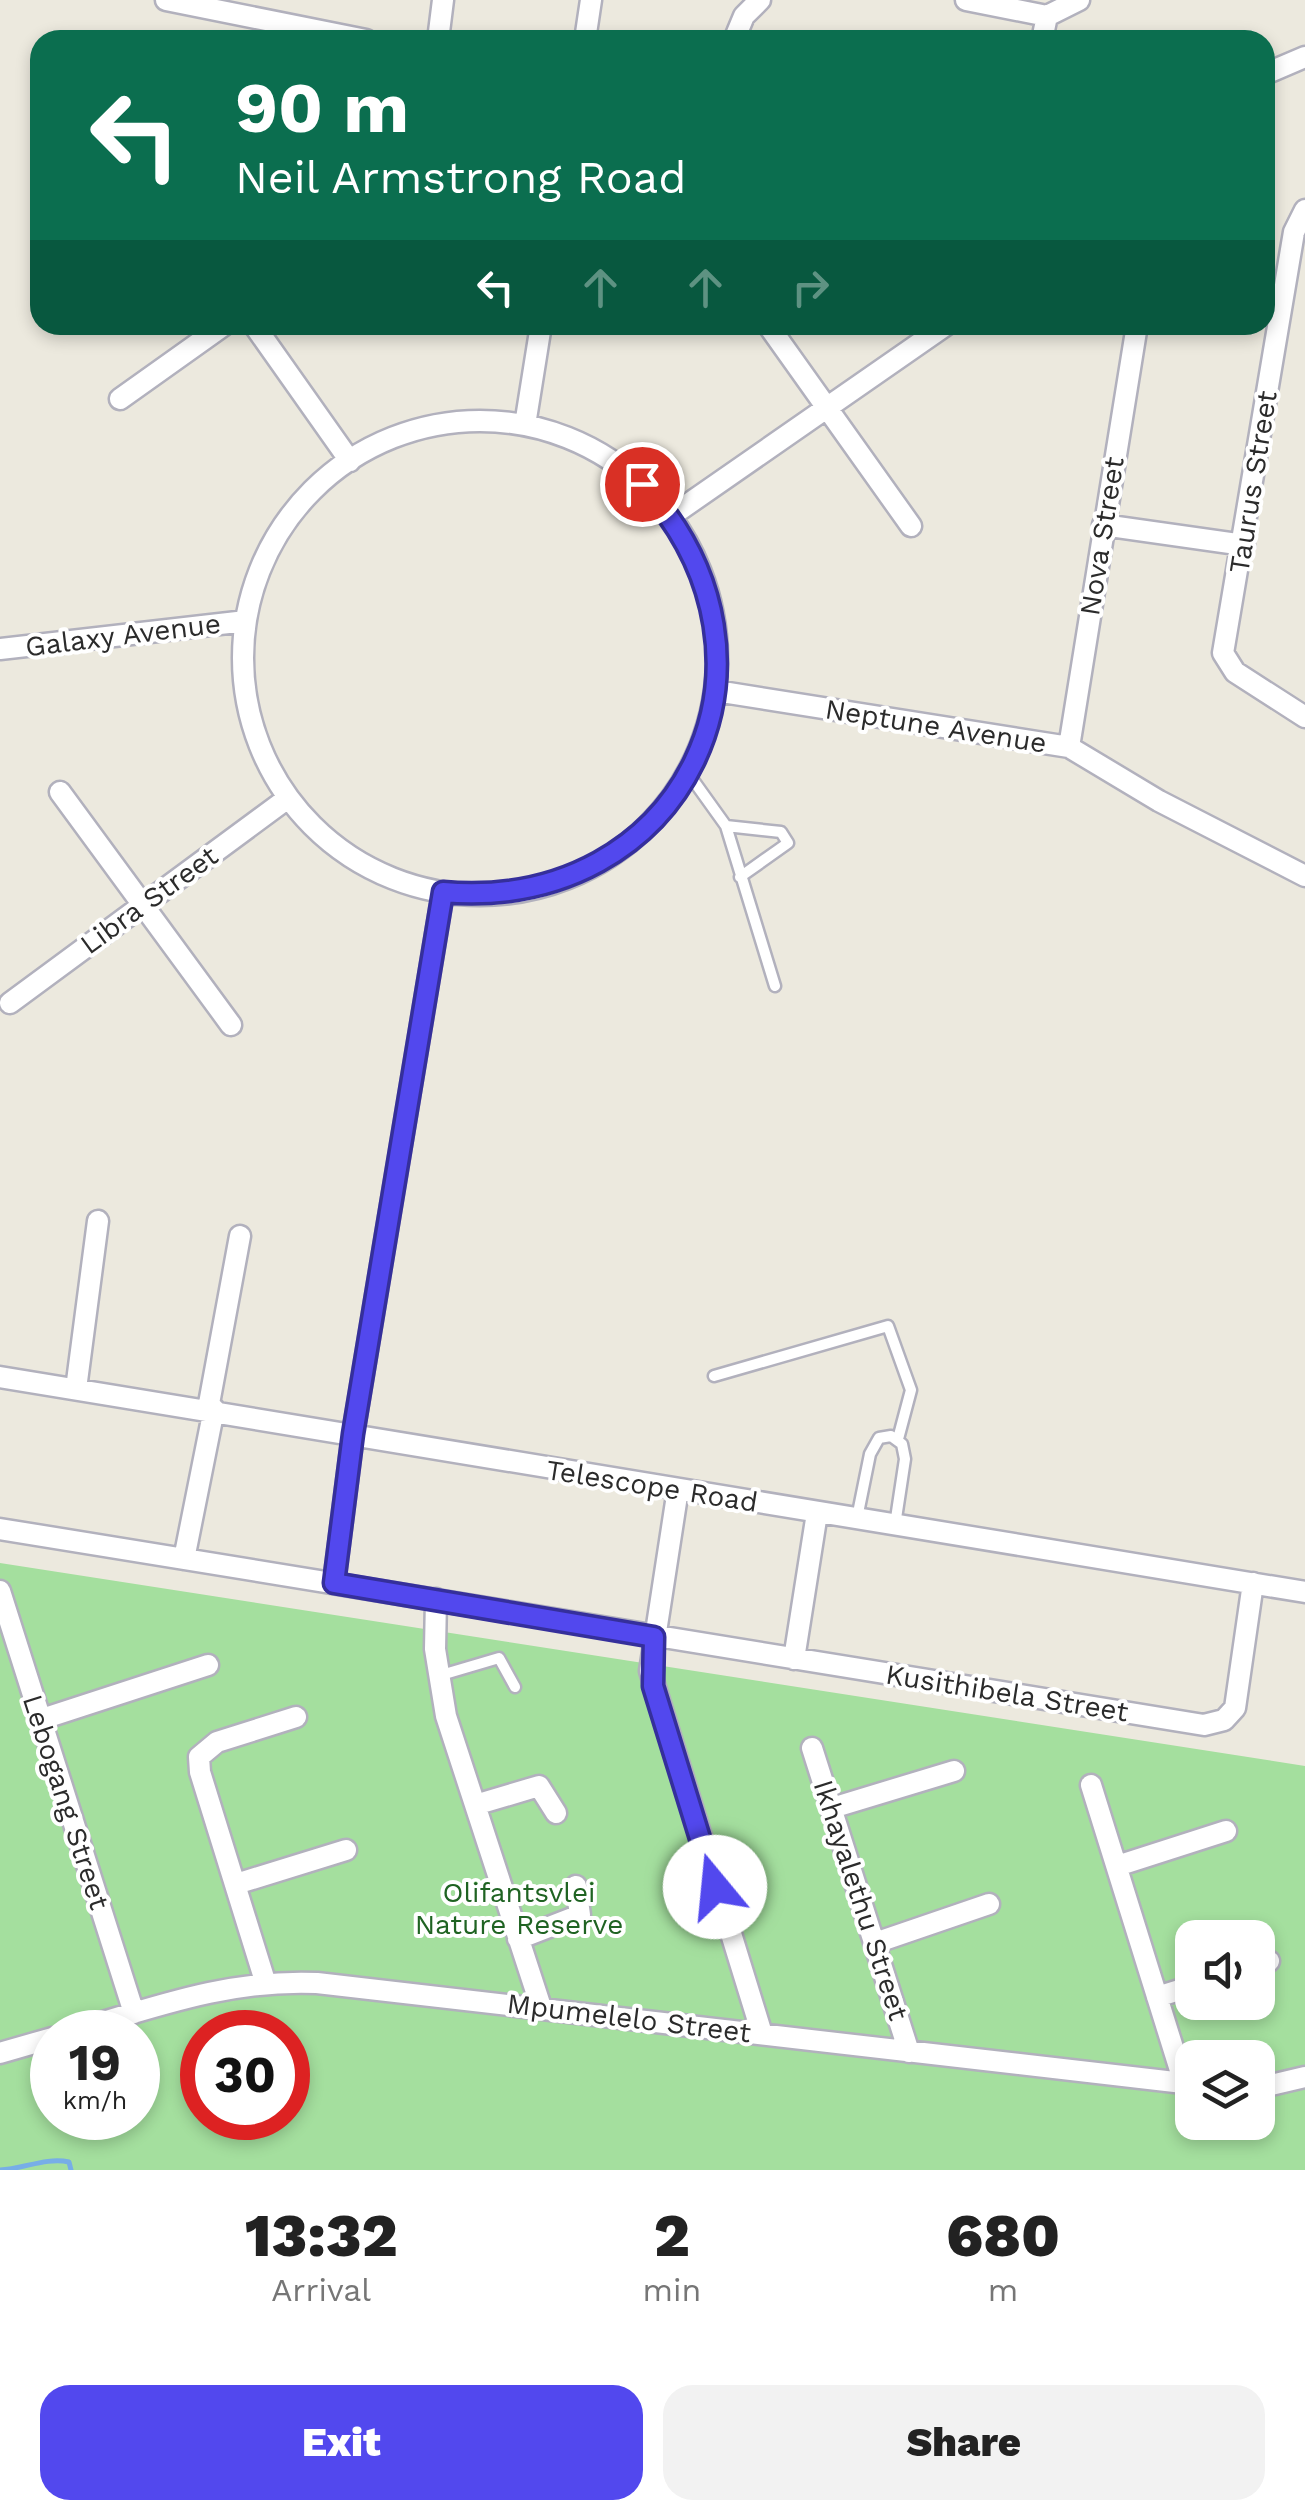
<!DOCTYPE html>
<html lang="en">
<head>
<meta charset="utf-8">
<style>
  :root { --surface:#fff; --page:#f2f2f2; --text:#222; --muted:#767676; --accent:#5248ee }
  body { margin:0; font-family:"Work Sans",sans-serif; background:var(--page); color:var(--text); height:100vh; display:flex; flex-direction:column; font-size:38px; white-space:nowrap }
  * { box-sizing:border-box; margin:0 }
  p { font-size:32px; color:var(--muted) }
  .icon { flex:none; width:55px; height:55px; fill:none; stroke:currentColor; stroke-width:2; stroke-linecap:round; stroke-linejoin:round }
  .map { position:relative; height:2170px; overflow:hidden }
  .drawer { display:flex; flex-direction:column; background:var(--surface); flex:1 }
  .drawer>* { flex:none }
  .banner { position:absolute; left:30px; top:30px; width:1245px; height:305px; border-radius:30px; box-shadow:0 5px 15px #0003; background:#0b6e4f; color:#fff; overflow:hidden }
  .fabs { position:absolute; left:1175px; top:1920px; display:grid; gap:20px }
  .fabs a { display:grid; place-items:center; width:100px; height:100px; border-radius:20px; background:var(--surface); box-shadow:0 5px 15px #0003; font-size:50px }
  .speed { position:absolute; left:30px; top:2010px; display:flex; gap:20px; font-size:50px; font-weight:700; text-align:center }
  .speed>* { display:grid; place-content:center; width:130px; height:130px; border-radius:50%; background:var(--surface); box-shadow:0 5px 15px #0003; line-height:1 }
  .speed small { font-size:25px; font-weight:400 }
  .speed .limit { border:15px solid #d22; background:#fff; color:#111 }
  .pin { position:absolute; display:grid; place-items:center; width:85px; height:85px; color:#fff; margin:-42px; border:5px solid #fff; border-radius:50%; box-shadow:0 2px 10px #0007 }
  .me { position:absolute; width:110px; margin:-55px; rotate:343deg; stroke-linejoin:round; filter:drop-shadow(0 0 8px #0008) }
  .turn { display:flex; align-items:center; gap:35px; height:210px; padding:0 40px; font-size:45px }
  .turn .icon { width:130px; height:130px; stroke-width:2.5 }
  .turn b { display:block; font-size:70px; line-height:85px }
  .lanes { display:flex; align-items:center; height:95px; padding:0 40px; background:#0003; justify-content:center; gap:50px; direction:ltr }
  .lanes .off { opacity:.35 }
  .eta { display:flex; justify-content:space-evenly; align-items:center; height:170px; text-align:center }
  .eta b { font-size:60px; font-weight:800; line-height:70px }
  .action { display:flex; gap:20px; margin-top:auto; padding:20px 40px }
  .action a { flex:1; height:115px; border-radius:30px; background:var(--accent); color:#fff; font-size:40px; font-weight:800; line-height:115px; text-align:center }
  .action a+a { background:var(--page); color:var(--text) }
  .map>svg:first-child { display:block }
  .green { fill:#a4df9e; fill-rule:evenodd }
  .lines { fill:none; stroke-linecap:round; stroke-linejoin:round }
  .stream { stroke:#77aee7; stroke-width:5 }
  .lane-casing { stroke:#b2b1bd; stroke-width:15 }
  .street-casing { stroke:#b2b1bd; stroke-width:25 }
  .lane { stroke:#fff; stroke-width:10 }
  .street { stroke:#fff; stroke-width:20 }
  .route-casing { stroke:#352f9b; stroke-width:25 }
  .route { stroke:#5248ee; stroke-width:18 }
  .labels { text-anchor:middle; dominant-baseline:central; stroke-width:8; stroke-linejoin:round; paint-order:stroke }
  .street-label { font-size:28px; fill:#2b2b2b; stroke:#fff }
  .park-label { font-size:28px; fill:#1f6322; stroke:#fff }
</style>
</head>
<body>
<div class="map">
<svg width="1305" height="2170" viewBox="0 0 1305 2170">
  <rect width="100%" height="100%" fill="#ece9de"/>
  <path class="green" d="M0,1563l1305,203v404h-1305zM1192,1938h66v64h-66zM52,2032h86v86h-86zM202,2032h86v86h-86zM1192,2058h66v64h-66z"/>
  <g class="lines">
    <path class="stream" d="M0,2170c23,-1 46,-13 69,-8l2,8"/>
    <g class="lane-casing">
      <path id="lane" d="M688,773l38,53 49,160
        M726,826l55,6 7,11 -48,34
        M714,1376l174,-50 23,64 -13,49
        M857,1518l13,-64 9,-16 12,-2 11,8 3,15 -10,66
        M438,1676l61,-18 16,29"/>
    </g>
    <g class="street-casing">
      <path id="street" d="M166,0l200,40
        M966,0l81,16
        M1047,16l32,-16
        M438,40l5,-40
        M585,40l6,-40
        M734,40l10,-24 16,-16
        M1042,40l5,-24
        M1265,74l40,-17
        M1305,210l-11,22 -71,421 12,19 70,45
        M254,325l96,136
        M768,325l143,201
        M120,399l104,-74
        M243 658a237 237 0 1 1 474 0a237 237 0 1 1-474 0Z
        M525,425l16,-100
        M671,516l275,-191
        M1103,525l141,20
        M0,649l246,-28
        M716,691l353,56 90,54 146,75
        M1069,747l68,-422
        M60,792l171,233
        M10,1003l278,-205
        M0,1377l1305,215
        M76,1389l22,-168
        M208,1409l32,-173
        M678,1489l-28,182 112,363
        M0,1529l1204,196 20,-5 11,-12 18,-125
        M184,1559l30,-150
        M334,1583l19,-149 90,-542
        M0,1591l134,422
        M436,1599l-1,50 11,67 95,291
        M794,1659l23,-146
        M39,1720l169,-55
        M812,1748l97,304
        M1091,1785l93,298
        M475,1805l64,-19 17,27
        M832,1808l122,-37
        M1117,1866l109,-35
        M236,1884l110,-34
        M518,1939l62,-24 -4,-29
        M875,1943l114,-39
        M1258,1964l11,-3
        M265,1981l-65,-209 -1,-15 18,-15 79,-25
        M1157,1997l35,-11
        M70,2032c82,-24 159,-53 247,-49l875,101
        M0,2053l52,-15
        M1258,2088l47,-11"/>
    </g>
    <use href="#lane" class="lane"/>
    <use href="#street" class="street"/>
  </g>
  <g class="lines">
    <g class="route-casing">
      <path id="route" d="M642,484c163,176 42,429 -199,408l-90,542 -19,149 320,54 -1,49 62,201"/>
    </g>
    <use href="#route" class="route"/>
  </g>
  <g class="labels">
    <g class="street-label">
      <text transform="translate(1253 482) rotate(-81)">Taurus Street</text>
      <text transform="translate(1102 536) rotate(-81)">Nova Street</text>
      <text transform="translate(123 635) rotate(-7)">Galaxy Avenue</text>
      <text transform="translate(936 726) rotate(9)">Neptune Avenue</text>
      <text transform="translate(149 900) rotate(-36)">Libra Street</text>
      <text transform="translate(652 1486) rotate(9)">Telescope Road</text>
      <text transform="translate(1007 1693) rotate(9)">Kusithibela Street</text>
      <text transform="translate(66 1802) rotate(72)">Lebogang Street</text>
      <text transform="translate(861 1900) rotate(72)">Ikhayalethu Street</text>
      <text transform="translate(629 2018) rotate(7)">Mpumelelo Street</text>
    </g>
    <g class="park-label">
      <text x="519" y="1892">Olifantsvlei<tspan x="519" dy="32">Nature Reserve</tspan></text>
    </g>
  </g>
</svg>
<div class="fabs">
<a><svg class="icon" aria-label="sound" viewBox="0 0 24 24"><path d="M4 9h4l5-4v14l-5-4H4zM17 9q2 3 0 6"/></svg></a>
<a><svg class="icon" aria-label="layers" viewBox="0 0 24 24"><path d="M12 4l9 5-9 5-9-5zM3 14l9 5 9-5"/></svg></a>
</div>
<div class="speed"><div>19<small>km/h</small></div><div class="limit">30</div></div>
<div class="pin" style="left:642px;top:484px;background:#d93025"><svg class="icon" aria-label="arrive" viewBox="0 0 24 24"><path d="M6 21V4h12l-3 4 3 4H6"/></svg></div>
<svg class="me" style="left:715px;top:1887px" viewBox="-20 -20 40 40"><circle r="19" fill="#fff"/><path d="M0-13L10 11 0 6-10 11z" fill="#5248ee"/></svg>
<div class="banner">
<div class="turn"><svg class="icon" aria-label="left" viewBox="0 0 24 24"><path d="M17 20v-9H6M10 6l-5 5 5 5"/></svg><div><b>90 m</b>Neil Armstrong Road</div></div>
<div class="lanes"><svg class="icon" aria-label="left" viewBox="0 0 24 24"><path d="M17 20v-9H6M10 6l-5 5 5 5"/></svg><svg class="icon off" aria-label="ahead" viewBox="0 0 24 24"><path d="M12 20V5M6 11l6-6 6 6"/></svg><svg class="icon off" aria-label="ahead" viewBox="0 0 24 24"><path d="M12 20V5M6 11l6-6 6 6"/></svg><svg class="icon off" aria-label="right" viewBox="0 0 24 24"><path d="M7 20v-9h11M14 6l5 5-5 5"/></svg></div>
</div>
</div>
<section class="drawer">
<div class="eta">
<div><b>13:32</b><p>Arrival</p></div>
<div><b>2</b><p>min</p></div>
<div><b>680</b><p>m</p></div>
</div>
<div class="action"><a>Exit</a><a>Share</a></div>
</section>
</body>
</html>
